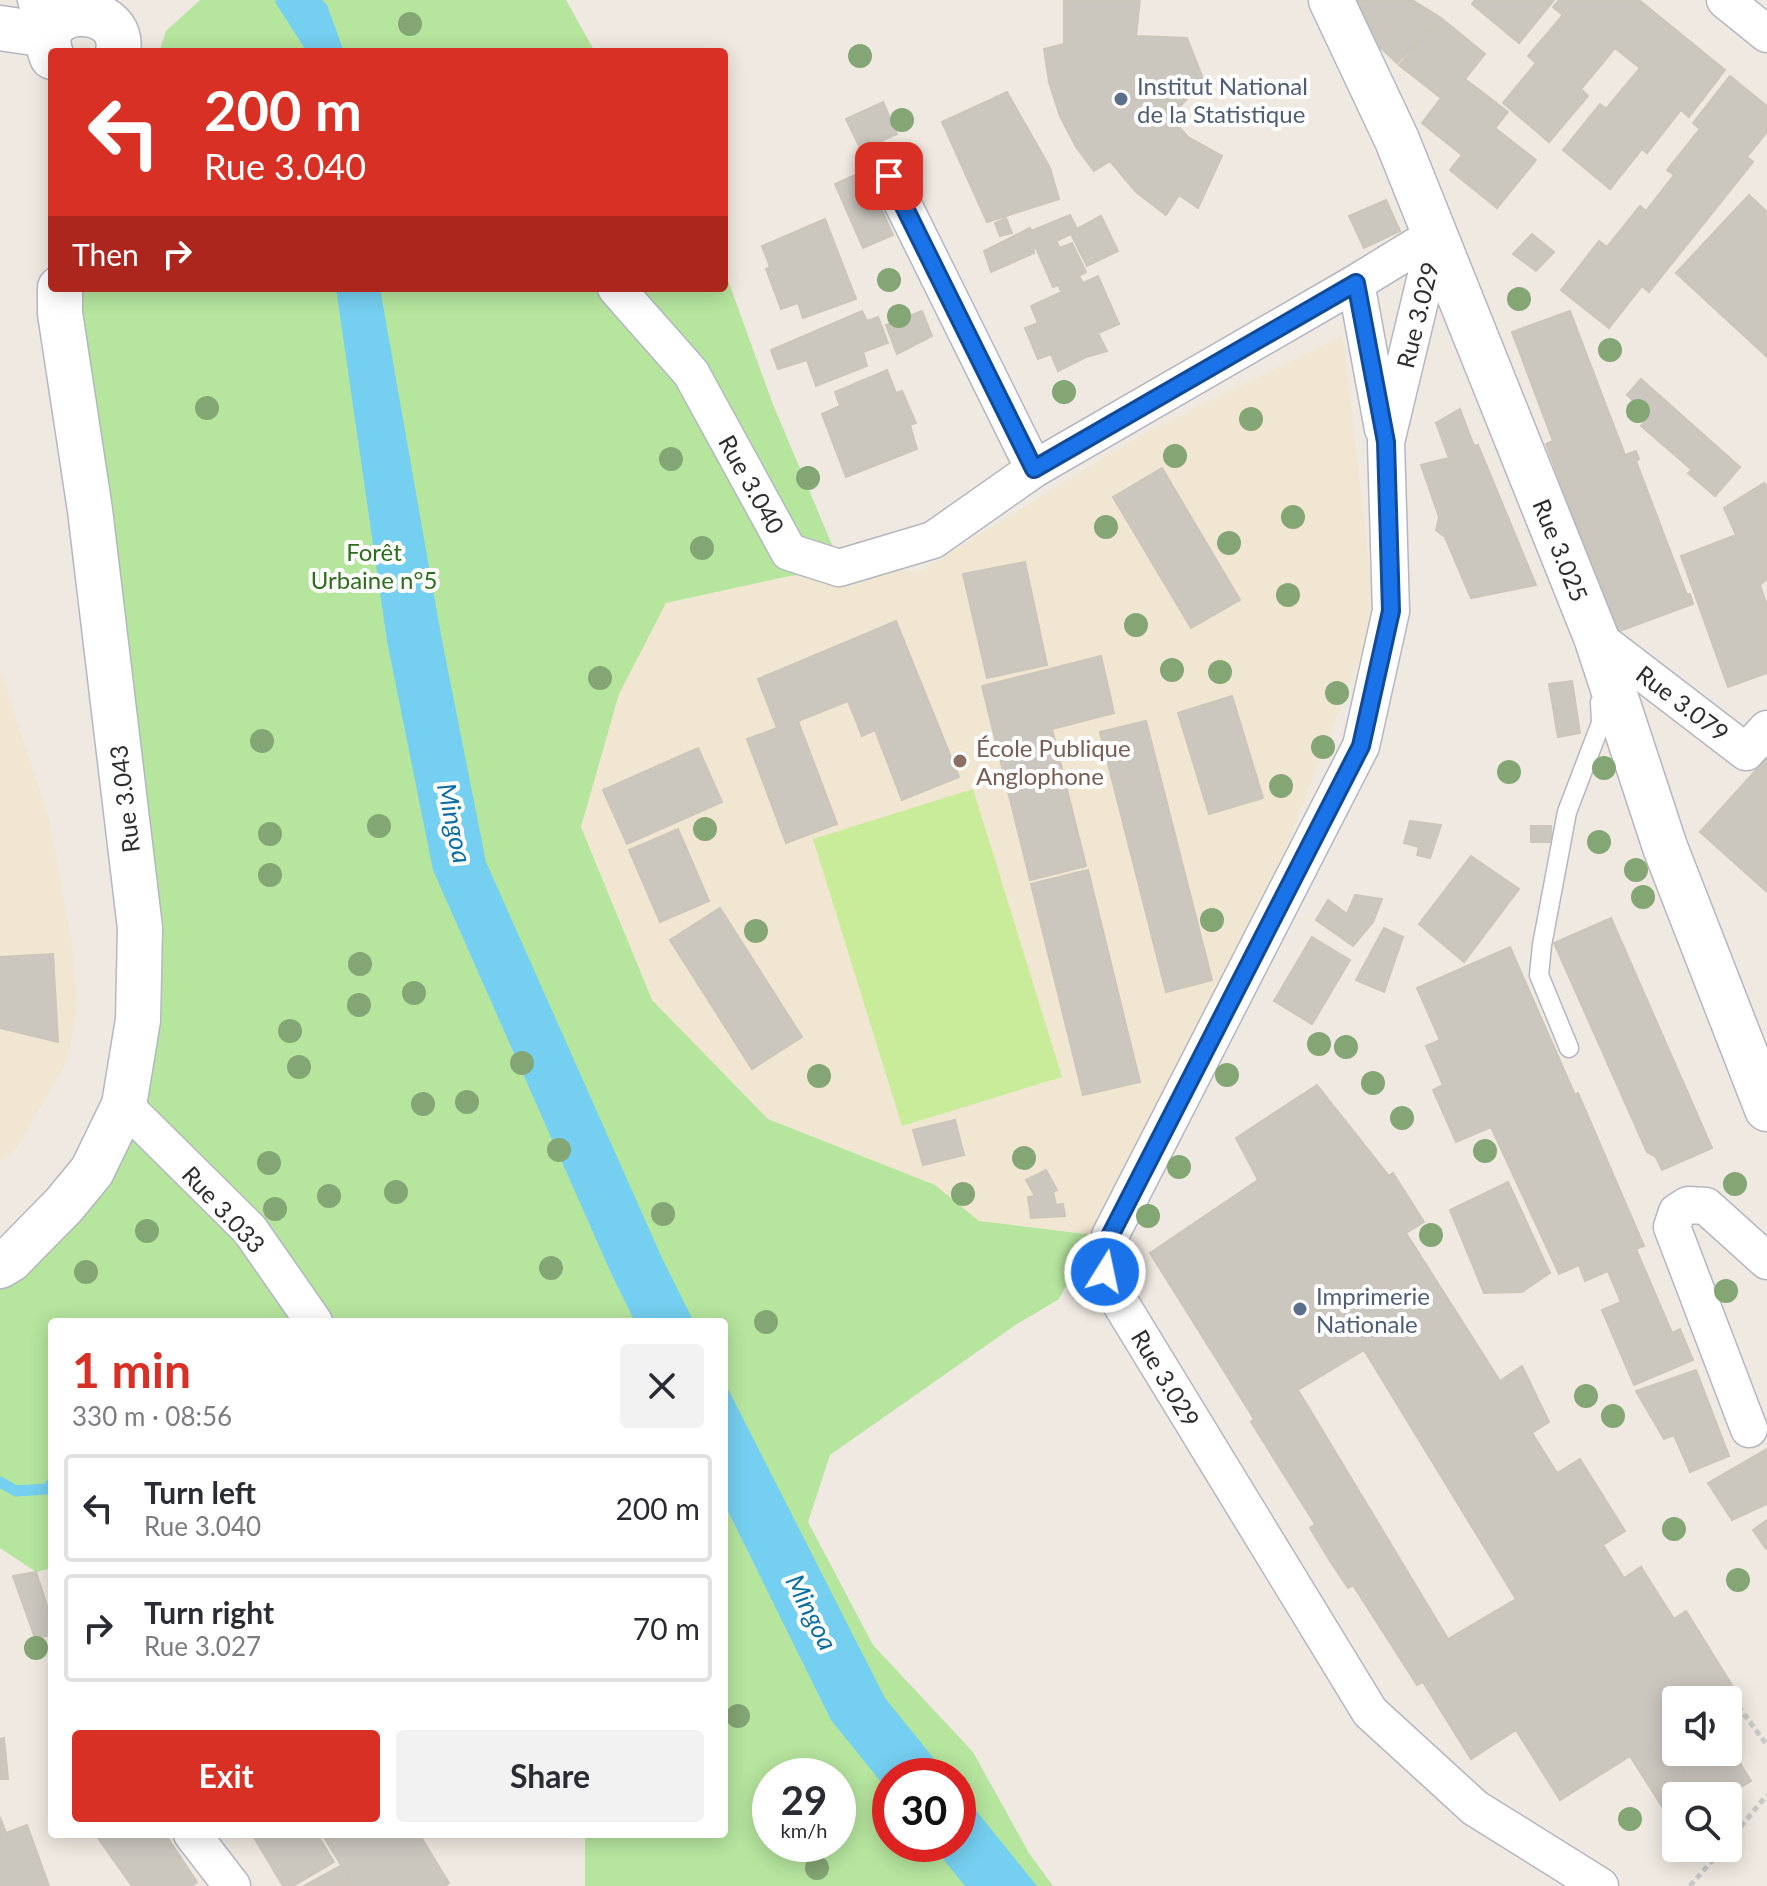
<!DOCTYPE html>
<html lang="en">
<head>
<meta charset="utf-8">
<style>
  :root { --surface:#fff; --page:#f2f2f3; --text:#2b2b33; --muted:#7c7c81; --line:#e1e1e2; --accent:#d93025 }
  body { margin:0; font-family:Lato,sans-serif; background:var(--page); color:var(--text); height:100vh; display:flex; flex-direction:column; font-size:30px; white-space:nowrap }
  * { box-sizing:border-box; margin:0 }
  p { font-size:26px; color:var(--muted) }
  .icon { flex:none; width:44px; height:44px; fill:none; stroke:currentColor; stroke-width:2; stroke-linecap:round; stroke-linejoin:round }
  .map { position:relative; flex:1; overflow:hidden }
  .panel { position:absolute; left:48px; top:1318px; width:680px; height:520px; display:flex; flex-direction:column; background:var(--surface); border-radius:8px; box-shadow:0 4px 20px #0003 }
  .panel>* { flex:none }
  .guide { position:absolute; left:48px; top:48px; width:680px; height:244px; border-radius:8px; box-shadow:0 4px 20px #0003; background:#d93025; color:#fff; overflow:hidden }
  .fabs { position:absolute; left:1662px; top:1686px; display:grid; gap:16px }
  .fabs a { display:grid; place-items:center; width:80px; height:80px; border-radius:8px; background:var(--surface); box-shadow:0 4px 20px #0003; font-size:40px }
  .speed { position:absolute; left:752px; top:1758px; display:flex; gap:16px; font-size:40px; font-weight:700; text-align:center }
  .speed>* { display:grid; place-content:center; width:104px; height:104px; border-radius:50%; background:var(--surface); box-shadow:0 4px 20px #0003; line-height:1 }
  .speed small { font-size:20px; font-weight:400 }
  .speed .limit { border:12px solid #d22; background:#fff; color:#111 }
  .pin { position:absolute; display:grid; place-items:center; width:68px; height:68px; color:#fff; margin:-34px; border-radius:16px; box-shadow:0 4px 12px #0006 }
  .me { position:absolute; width:88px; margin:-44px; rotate:10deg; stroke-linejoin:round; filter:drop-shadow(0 0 6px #0008) }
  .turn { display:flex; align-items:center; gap:28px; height:168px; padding:0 24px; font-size:36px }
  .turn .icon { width:104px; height:104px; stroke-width:2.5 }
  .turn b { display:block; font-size:56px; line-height:68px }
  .then { display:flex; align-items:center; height:76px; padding:0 24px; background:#0003; gap:16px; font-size:30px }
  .round { display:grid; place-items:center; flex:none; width:84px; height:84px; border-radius:8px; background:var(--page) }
  .summary { display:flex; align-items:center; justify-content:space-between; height:136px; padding:0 24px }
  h1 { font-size:48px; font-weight:700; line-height:60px; color:var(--accent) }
  .button { display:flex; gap:16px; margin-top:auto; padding:16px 24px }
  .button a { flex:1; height:92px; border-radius:8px; background:var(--accent); color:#fff; font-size:32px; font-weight:700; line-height:92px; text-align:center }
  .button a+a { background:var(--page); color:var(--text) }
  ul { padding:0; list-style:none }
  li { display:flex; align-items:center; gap:24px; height:108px; margin:0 16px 12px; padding:0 8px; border:4px solid var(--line); border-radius:8px }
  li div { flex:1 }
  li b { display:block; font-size:30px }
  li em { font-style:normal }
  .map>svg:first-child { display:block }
  .education { fill:#f0e6d1 }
  .green { fill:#b6e59e; fill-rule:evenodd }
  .pitch { fill:#c9ec9a }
  .water { fill:#75cff0 }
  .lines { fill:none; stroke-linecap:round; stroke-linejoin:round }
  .stream { stroke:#75cff0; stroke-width:11 }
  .building { fill:#cbc7bf; stroke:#cbc5ba; stroke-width:2; fill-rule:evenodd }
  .lane-casing { stroke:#b4b7c1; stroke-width:21 }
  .street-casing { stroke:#b4b7c1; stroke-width:39 }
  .secondary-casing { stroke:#b4b7c1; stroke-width:47 }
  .path { stroke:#c9c9c9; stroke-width:5; stroke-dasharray:6 4; stroke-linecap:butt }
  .lane { stroke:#fff; stroke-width:18 }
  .street { stroke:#fff; stroke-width:36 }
  .secondary { stroke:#fff; stroke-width:44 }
  .tree { fill:#84a574 }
  .route-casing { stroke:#114b97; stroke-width:20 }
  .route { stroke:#1a73e8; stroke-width:14 }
  .service-dot { fill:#5c6f8a; stroke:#fff; stroke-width:3 }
  .education-dot { fill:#8d6e63; stroke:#fff; stroke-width:3 }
  .labels { text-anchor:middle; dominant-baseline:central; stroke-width:8; stroke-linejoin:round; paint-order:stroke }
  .service-label { font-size:24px; fill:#4e5e75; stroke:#fff; text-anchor:start }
  .street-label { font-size:24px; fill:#2e2e2e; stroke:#fff }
  .park-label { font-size:24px; fill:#2c6e1b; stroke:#fff }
  .education-label { font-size:24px; fill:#785e54; stroke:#fff; text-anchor:start }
  .water-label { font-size:26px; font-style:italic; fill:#0d6fa3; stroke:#fff }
</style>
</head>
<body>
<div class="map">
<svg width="1767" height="1886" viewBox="0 0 1767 1886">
  <rect width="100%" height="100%" fill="#efe9e1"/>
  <path class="education" d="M1343,335l32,282 -134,347 -148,271 -114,-14 -44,-36 -167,-66 -116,-119 -71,-173 38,-133 47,-91 123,-27 54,-5h77l221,-136z
    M0,668l50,154 23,127 4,59 -10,53 -50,87 -17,14z"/>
  <path class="green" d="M200,0h366l29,52h-436l7,-21z
    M724,269l48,133 71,169 -54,5 -123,27 -47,91 -38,133 71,173 116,119 167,66 44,36 114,14 -34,64 -45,27 -184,129 -22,67 65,123 100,107 56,101 24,33h-468v-52h139v-512h-672v246l-16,4 -36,-24v-285l62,-58 73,-186 -82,-731h671zM770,1776h68v68h-68zM890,1776h68v68h-68z"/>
  <path class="pitch" d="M973,789l89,288 -160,49 -89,-287z"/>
  <path class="water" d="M277,0h45l5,5 17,47h-37l-32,-50z
    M336,288h44l61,347 45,227 176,396 32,64h-59l-24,-49 -178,-403 -46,-229z
    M724,1381l161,317 63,78h-58v17l-59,-73 -107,-217z
    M958,1788l79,98h-72l-34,-42h27z"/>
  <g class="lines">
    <path class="stream" d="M0,1482l16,9 31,-2 5,-6"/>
  </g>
  <path class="building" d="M1064,0h76l-4,36 51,2 17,43 -34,36 18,20 34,19 -24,52 -19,-13 -13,20 -30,-23 -26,-31 -16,10 -18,-24 -16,-31 -11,-34 -5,-33 20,-5z
    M1334,0h78l29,18 -44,45 -28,-26 5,-4z
    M1475,0h79l-35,43 -47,-39z
    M1559,0h80l86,70 -36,47 -8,-7 -34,43 -5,-4 -32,40 -47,-39 37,-46 6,5 34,-41 -25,-20 -34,41 7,7 -39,46 -46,-39 33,-40 -8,-7 35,-41 -10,-8z
    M1441,18l44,36 -20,25 43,33 -13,16 41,32 -39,48 -47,-38 12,-15 -40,-32 19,-25 -42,-33z
    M1730,76l37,30v26l-20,25 6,5 -104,130 -7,-6 -33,42 -48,-38 38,-49 8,6 33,-41 6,5 28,-36 -7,-5 33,-41 -7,-6z
    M1007,92l43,76 9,31 -72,23 -45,-100z
    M883,102l14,32 -36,16 -15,-31z
    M864,171l29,64 -30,13 -28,-64z
    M1749,195l18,17v145l-91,-84z
    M1386,200l14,31 -36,17 -15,-32z
    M1070,215l7,14 24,-13 17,35 -31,15 -16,-32 -15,7 4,7 12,-5 14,29 -7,4 4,7 15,-7 21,48 -21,9 9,18 -21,6 -28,14 -7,-17 -13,5 -13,-31 13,-5 -7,-17 31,-14 -4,-7 -5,2 -17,-39 -3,1 1,4 -43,19 -7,-21 46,-23 1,3z
    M1006,218l6,15 -12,3 -5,-13z
    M825,219l31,80 -53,19 -5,-15 -17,6 -15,-40 4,-2 -8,-21z
    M1532,234l22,18 -18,19 -23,-17z
    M862,311l5,10 11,-4 10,26 -25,9 4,14 -51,20 -9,-26 -29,9 -7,-19z
    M922,311l10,25 -35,18 -11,-29z
    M1570,311l55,144 11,-4 3,8 -3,2 51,134 3,-1 3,10 -76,28 -71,-188 7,-3 -41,-109z
    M887,370l9,23 6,-2 14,32 -6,2 7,24 -71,28 -24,-63 18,-8 -5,-14z
    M1641,379l99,88 -25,29 -27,-23 4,-3 -51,-44 9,-10 -23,-21z
    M1460,409l14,37 4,-1 58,140 -65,13 -26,-61 -9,-7 3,-13 -18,-52 28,-7 -13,-35z
    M1162,468l78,132 -49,28 -78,-131z
    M1764,483l3,3v93l-7,6 7,21v67l-39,14 -47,-131 55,-21 -12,-27z
    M1025,562l22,103 -60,13 -24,-104z
    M896,621l63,156 -57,23 -27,-70 -13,6 -14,-35 -50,20 39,103 -51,19 -39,-104 30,-11 -19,-49z
    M1101,656l13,57 -62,16 34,137 -56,14 -48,-194z
    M1572,681l8,52 -22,4 -9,-53z
    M1232,696l31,102 -54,16 -31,-101z
    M1146,721l66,259 -46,12 -66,-260z
    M698,748l24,54 -95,42 -24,-54z
    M1767,758v134l-67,-60z
    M1410,821l31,4 -11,33 -13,-3 2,-8 -15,-4z
    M1531,826h20l1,16h-21z
    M678,829l31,72 -49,21 -31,-72z
    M1471,856l48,33 -55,73 -45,-38z
    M1088,870l52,212 -57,13 -52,-211z
    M1355,895l27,4 -9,23 -20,24 -37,-26 12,-20 19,14z
    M720,908l82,129 -50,32 -82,-129z
    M1611,918l101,230 -50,22 -6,-13 -9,-5 -93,-209z
    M1384,928l19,9 -19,55 -28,-12z
    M1312,937l38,23 -38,64 -38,-23z
    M1510,947l65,148 3,-2 66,153 -8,3 36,84 8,-4 13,31 -59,25 -32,-75 19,-8 -13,-31 -23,10 -6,-16 -20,9 -68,-147 -35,15 -23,-52 10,-5 -17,-39 14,-6 -23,-52z
    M53,954l5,88 -58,-14v-71z
    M1317,1085l72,91 4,-3 31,49 -18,11 94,148 22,-15 27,56 -17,11 25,40 23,-14 45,72 -22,14 21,33 17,-11 33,52 12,-8 47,76 -22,13h-35v52h52v-8l23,37 -25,15h-50l-1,31 -45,-71 -70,44 -44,-70 -45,29 -48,-77 -6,3 -64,-100 -5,3 -18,-27 -20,-33 5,-4 -64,-102 3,-3 -104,-166 108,-73 -22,-42zM1364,1350l152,249 -68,40 -150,-249z
    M955,1120l9,35 -41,10 -10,-35z
    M1046,1170l11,20 -4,2 3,13 7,-1 2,12 -34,2 -3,-21 7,-1 -9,-16z
    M1508,1182l42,91 -28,19 -38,1 -34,-83z
    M1696,1370l33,86 -39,16 -16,-37 -10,4 -28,-48z
    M1767,1449v55l-35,16 -24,-37z
    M1767,1520v28l-1,1 -13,-19z
    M36,1572l16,49v14l-17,3 -22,-62z
    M4,1738l4,41h-8v-40z
    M0,1817l6,16 21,-8 22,61h-49z
    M104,1834h61l32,48 -5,4h-60l-34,-48z
    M252,1834h32l3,6 10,-6h20l17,28 -41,24h-10z
    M322,1834h97l30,49 -4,3h-91z
    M340,1866l12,20h-48z"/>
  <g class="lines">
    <g class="lane-casing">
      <path id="lane" d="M1569,1048l-30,-73 3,-30 25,-133 34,-89 -1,-21"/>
    </g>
    <g class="street-casing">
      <path id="street" d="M36,0l17,22
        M1725,0l42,34
        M889,176l145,293
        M1436,234l-50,208 5,169 -30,135 -251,490 -5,36 16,32 249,408 105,96 125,78
        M1356,283l27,146
        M616,288l75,85 98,179 50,16 94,-28 101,-71 322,-186 80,-49
        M1596,637l150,115 21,-23
        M124,1105l126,125 64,92
        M1749,1429l-77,-202 5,-15 11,-7 18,1 61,55
        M192,1834l40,52"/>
    </g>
    <g class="secondary-casing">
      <path id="secondary" d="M1331,0l66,140 199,497 69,210 102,262
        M0,28l48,7
        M52,57c-23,-56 76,-57 66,-5
        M0,1266l10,-6 54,-55 28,-34 32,-66 14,-85 2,-92 -50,-418 -30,-197v-25"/>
    </g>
    <path class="path" d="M1732,1698l35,47
      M1728,1842l39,-47
      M1690,1886l33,-38"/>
    <use href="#lane" class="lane"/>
    <use href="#street" class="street"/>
    <use href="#secondary" class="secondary"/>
  </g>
  <g class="tree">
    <circle cx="410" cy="24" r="12"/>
    <circle cx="860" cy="56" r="12"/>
    <circle cx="902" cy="120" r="12"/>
    <circle cx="889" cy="280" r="12"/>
    <circle cx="1519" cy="299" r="12"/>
    <circle cx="899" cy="316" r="12"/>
    <circle cx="1610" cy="350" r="12"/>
    <circle cx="1064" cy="392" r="12"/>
    <circle cx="207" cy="408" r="12"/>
    <circle cx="1638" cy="411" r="12"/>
    <circle cx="1251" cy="419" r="12"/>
    <circle cx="1175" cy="456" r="12"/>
    <circle cx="671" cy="459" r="12"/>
    <circle cx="808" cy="478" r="12"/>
    <circle cx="1293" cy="517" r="12"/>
    <circle cx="1106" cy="527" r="12"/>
    <circle cx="1229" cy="543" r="12"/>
    <circle cx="702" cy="548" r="12"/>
    <circle cx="1288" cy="595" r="12"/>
    <circle cx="1136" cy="625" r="12"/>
    <circle cx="1172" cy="670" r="12"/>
    <circle cx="1220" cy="672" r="12"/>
    <circle cx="600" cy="678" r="12"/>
    <circle cx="1337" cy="693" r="12"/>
    <circle cx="262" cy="741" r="12"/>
    <circle cx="1323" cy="747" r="12"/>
    <circle cx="1604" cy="768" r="12"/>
    <circle cx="1509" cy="772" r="12"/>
    <circle cx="1281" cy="786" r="12"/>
    <circle cx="379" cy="826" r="12"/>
    <circle cx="705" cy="829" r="12"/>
    <circle cx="270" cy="834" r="12"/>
    <circle cx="1599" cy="842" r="12"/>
    <circle cx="1636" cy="870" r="12"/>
    <circle cx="270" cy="875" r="12"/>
    <circle cx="1643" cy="897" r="12"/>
    <circle cx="1212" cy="920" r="12"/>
    <circle cx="756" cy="931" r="12"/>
    <circle cx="360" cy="964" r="12"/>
    <circle cx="414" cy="993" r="12"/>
    <circle cx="359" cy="1005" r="12"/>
    <circle cx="290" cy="1031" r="12"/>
    <circle cx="1319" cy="1044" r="12"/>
    <circle cx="1346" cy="1047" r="12"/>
    <circle cx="522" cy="1063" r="12"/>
    <circle cx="299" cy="1067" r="12"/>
    <circle cx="1227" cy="1075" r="12"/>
    <circle cx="819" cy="1076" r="12"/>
    <circle cx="1373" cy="1083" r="12"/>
    <circle cx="467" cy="1102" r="12"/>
    <circle cx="423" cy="1104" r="12"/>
    <circle cx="1402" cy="1118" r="12"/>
    <circle cx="559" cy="1150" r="12"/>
    <circle cx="1485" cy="1151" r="12"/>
    <circle cx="1024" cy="1158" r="12"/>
    <circle cx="269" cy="1163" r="12"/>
    <circle cx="1179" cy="1167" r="12"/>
    <circle cx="1735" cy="1184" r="12"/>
    <circle cx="396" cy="1192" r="12"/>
    <circle cx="963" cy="1194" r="12"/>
    <circle cx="329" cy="1196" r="12"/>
    <circle cx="275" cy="1209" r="12"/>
    <circle cx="663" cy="1214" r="12"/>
    <circle cx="1148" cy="1216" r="12"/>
    <circle cx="147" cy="1231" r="12"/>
    <circle cx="1431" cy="1235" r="12"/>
    <circle cx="551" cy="1268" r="12"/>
    <circle cx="86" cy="1272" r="12"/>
    <circle cx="1726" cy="1291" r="12"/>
    <circle cx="766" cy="1322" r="12"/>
    <circle cx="1586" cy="1396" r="12"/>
    <circle cx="1613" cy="1416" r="12"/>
    <circle cx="1674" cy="1529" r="12"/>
    <circle cx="1738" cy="1580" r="12"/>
    <circle cx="36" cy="1648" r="12"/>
    <circle cx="738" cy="1716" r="12"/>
    <circle cx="1630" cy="1819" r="12"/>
    <circle cx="817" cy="1868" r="12"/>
  </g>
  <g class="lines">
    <g class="route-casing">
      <path id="route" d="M889,176l145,293 322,-186 30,159 5,169 -30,135 -251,490 -5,36"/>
    </g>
    <use href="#route" class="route"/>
  </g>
  <g class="service-dot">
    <circle cx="1121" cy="99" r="8"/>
    <circle cx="1300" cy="1309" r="8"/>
  </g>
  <circle class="education-dot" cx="960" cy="761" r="8"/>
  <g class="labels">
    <g class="service-label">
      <text x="1137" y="85">Institut National<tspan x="1137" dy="28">de la Statistique</tspan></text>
      <text x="1316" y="1295">Imprimerie<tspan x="1316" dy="28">Nationale</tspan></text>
    </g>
    <g class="street-label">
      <text transform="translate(1417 315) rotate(-76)">Rue 3.029</text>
      <text transform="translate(752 484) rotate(61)">Rue 3.040</text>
      <text transform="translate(1561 550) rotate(68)">Rue 3.025</text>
      <text transform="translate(1683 703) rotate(37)">Rue 3.079</text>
      <text transform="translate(124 799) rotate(-97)">Rue 3.043</text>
      <text transform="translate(224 1209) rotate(47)">Rue 3.033</text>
      <text transform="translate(1166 1378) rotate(59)">Rue 3.029</text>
    </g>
    <g class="park-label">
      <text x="374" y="551">Forêt<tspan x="374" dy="28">Urbaine n°5</tspan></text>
    </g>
    <g class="education-label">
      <text x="976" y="747">École Publique<tspan x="976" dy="28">Anglophone</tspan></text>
    </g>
    <g class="water-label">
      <text transform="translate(455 823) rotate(78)">Mingoa</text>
      <text transform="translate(812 1612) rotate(63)">Mingoa</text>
    </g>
  </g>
</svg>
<div class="fabs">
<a><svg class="icon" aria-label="sound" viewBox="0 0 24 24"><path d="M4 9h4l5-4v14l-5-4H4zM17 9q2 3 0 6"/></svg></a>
<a><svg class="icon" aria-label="search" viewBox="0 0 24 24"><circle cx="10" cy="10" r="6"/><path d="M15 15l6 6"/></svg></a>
</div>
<div class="speed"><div>29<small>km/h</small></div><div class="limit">30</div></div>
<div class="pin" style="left:889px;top:176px;background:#d93025"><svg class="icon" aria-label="arrive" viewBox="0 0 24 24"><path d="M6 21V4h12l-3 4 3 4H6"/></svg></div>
<svg class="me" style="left:1105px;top:1272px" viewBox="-20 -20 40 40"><circle r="17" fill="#1a73e8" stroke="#fff" stroke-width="3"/><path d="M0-11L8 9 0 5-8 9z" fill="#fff"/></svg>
<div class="guide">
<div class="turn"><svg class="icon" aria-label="left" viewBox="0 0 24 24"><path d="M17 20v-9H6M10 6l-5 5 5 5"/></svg><div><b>200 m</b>Rue 3.040</div></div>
<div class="then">Then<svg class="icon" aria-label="right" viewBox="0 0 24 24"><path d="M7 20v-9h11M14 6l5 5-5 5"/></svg></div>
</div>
<section class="panel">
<div class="summary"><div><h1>1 min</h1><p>330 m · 08:56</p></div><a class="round"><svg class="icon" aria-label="close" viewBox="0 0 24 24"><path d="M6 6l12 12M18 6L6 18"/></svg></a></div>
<ul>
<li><svg class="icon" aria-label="left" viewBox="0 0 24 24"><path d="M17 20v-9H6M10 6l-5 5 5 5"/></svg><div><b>Turn left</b><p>Rue 3.040</p></div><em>200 m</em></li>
<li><svg class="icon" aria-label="right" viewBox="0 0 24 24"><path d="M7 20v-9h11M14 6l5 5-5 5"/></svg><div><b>Turn right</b><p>Rue 3.027</p></div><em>70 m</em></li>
</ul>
<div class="button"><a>Exit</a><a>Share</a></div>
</section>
</div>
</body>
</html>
